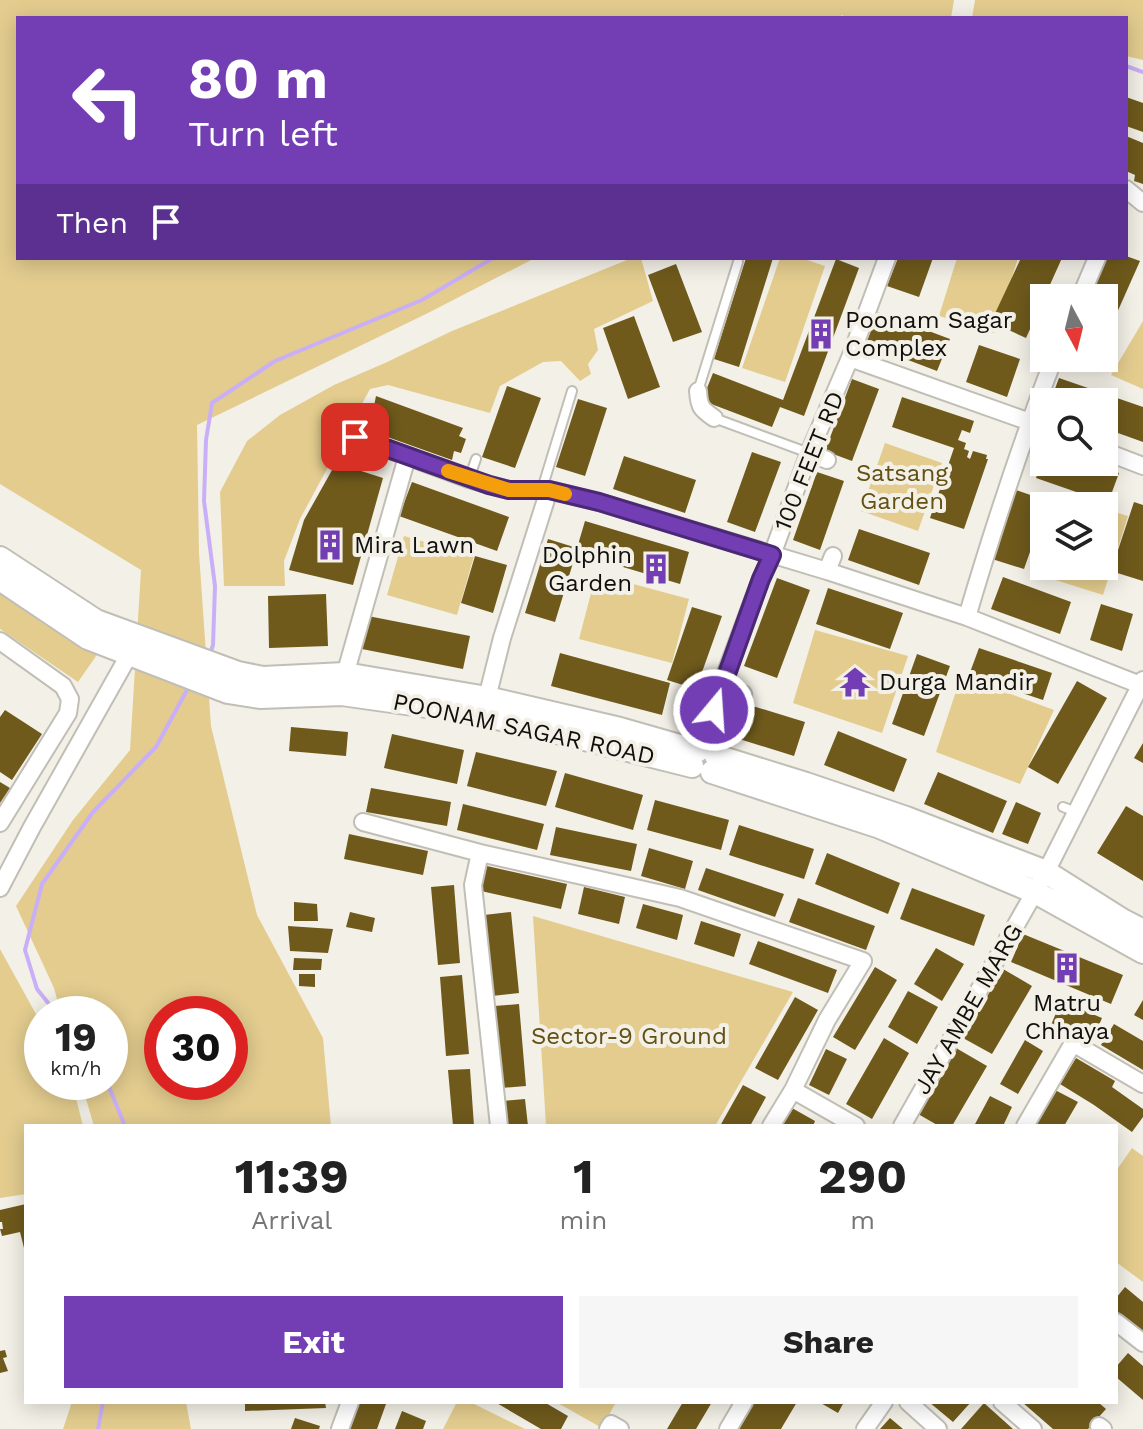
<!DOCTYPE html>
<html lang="en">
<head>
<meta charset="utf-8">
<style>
  :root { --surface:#fff; --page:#f6f6f6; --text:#222; --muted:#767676; --accent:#733db4 }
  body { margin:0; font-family:"Work Sans",sans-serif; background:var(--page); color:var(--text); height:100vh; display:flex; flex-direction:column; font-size:30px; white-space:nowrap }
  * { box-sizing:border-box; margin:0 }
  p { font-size:26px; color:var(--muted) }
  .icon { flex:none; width:44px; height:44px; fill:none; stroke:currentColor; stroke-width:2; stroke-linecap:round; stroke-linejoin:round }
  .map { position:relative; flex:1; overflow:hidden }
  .panel { position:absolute; left:24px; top:1124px; width:1094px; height:280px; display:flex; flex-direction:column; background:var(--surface); border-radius:0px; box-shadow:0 4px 20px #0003 }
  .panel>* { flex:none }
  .banner { position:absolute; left:16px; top:16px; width:1112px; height:244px; border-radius:0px; box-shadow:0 4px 20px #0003; background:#733db4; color:#fff; overflow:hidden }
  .needle { width:52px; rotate:173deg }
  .tools { position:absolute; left:1030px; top:284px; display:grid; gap:16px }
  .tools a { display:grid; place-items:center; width:88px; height:88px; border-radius:0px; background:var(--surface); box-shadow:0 4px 20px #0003; font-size:40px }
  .speed { position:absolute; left:24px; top:996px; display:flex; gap:16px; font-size:40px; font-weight:700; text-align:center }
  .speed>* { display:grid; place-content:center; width:104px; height:104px; border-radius:50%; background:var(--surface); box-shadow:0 4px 20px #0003; line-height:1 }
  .speed small { font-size:20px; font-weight:400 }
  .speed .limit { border:12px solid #d22; background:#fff; color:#111 }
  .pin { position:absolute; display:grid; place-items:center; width:68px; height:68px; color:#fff; margin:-34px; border-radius:16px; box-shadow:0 4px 12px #0006 }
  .me { position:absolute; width:88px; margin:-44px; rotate:18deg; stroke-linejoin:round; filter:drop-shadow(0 0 6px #0008) }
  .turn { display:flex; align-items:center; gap:28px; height:168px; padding:0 40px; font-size:36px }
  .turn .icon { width:104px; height:104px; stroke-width:2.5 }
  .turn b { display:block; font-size:56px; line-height:68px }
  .then { display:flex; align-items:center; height:76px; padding:0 40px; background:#0003; gap:16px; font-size:30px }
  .eta { display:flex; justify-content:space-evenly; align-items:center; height:136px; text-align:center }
  .eta b { font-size:48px; font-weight:700; line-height:56px }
  .cta { display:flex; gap:16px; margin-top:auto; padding:16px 40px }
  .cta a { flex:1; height:92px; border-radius:0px; background:var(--accent); color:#fff; font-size:32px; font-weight:700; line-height:92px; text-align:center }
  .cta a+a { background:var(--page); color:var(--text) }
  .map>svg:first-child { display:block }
  .green { fill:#e3cc8e; fill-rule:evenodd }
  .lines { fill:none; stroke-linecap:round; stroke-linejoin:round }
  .stream { stroke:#c9aff7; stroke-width:4 }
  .building { fill:#6f5a1c }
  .service-casing { stroke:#c1beb6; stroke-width:12 }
  .minor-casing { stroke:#c1beb6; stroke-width:20 }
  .secondary-casing { stroke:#c1beb6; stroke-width:26 }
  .service { stroke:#fff; stroke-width:8 }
  .minor { stroke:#fff; stroke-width:16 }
  .secondary { stroke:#fff; stroke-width:22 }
  .route-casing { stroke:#4b2875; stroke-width:20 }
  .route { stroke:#733db4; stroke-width:14 }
  .slow { stroke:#f59e0b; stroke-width:14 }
  .labels { text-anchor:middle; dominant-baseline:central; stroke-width:8; stroke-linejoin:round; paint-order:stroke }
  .poi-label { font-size:24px; fill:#100f0c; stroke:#f3f0e7; text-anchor:start }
  .street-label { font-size:24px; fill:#100f0c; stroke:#f3f0e7 }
  .park-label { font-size:24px; fill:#645013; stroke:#f3f0e7 }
</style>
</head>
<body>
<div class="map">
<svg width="1143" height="1429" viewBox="0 0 1143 1429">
  <rect width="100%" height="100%" fill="#f3f0e7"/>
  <path class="green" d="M0,0h954l-3,18h-102l-8,-3v3h-823v240h517l-107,55 -231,112 2,128 12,173 46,189 66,123 8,88h-237l-13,-44h29v-68h-49l-7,-26 -38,-82 57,-86 57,-70 11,-180 -141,-86zM162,1014h68v68h-68z
    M975,0h168v60l-17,-4v-38h-154z
    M632,258h9l12,43 -59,28 4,21 -10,14 3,10 -11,7 -19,-20 -18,1 -43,24 -10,27 -102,-28 -18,4 -70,130 -16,42 1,25h-61l-4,-94 27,-51 33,-26 54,-30 51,-22 67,-32z
    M780,258h21l24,8 -40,116 -43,-14z
    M957,258h61l-24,75 -55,-17z
    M1143,321v68l-32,-14z
    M885,443l57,20 -24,68 -57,-20z
    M1104,509l24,7 -25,79 -60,-19 3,-10h58z
    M404,536l70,20 -17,59 -70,-20z
    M596,574l93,25 -17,64 -93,-24z
    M0,580l101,69 -23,33 -78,-53z
    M815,630l93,26 -26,77 -89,-30z
    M961,676l93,34 -34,74 -84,-32z
    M533,916l260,76 -78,134h-169z
    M0,949l42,76v57h30l11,44h-57v68l-26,4z
    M1132,1148l11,8v126l-27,-20v-91z
    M72,1402h114l5,27h-128z
    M457,1402h13l55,27h-82z
    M556,1402h60l-14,26z"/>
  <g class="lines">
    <path class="stream" d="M1126,66l17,6
      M210,654l3,-9 2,-59 -11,-85 2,-61 6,-37 63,-42 147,-61 71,-42
      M57,1014l-20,-25 -12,-39 17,-66 51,-72 63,-65 31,-57
      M107,1082l18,44
      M98,1429l5,-27"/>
  </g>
  <path class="building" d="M1126,97l17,6v29l-17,-6z
    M1126,136l17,7v41l-9,-3 1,-6 -9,-4z
    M1126,256l14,5 -36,81v-44h-16l17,-40h21z
    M746,258h27l-34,109 -25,-8z
    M898,258h35l-14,39 -32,-11z
    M1021,258h41l-36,80 -35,-16z
    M836,259l23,9 -55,148 -24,-9 -8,20 -66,-25 -3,-4 10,-25 70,27z
    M676,264l26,68 -29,10 -25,-67z
    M878,312l72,27 -13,32 -71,-27z
    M634,316l26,71 -32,12 -25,-71z
    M979,345l41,14 -13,38 -41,-15z
    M1059,378l84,29v35l-39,-14v-26h-54z
    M852,379l27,10 -27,72 -27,-10z
    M507,386l34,12 -26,70 -33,-11z
    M376,396l87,32 -4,8 7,3 -5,14 -7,-2 -2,9 -87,-31 3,-9 -8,-3 6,-14 8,3z
    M902,397l72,24 -4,12 -8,-3 -4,10 8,3 -2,6 5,2 -2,6 3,2 3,-8 14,4 -1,4h2l-24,70 -34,-11 24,-70 -62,-21z
    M578,399l29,9 -22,68 -29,-9z
    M752,452l29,10 -26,70 -28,-10z
    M624,456l72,24 -11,33 -72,-24z
    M1042,462h45l32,11 -11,30 -72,-25z
    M336,463l47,15 -30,107 -64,-15 15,-50z
    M817,472l27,9 -24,69 -27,-10z
    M412,482l97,35 -12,34 -98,-35z
    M1016,490l32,11 -2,5h-2v6l-20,57 -32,-10z
    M1134,502l9,3v76l-32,-10z
    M585,521l104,31 -9,32 -104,-31 -21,69 -30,-9 23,-74 29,9z
    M859,529l71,24 -11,32 -71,-25z
    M475,556l32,9 -14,48 -32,-10z
    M1003,577l68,25 -11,32 -69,-25z
    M777,578l33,12 -33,88 -33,-12z
    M828,588l75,25 -13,36 -74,-25z
    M326,594l2,52 -59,2 -1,-52z
    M1101,604l32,10 -11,37 -32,-11z
    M692,607l30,9 -26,73 -29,-9z
    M368,616l102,20 -7,33 -101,-20z
    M979,648l73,25 -9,27 -74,-25z
    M560,653l110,30 -8,32 -111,-29z
    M917,654l33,12 -26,70 -32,-12z
    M848 682a7 7 0 1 1 14 0a7 7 0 1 1-14 0Z
    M1077,681l30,17 -49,86 -30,-17z
    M681,686l25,7 -5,17 -24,-6z
    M730,699l75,23 -11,34 -74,-23z
    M5,710l37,24 -30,46 -12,-8v-55z
    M291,727l57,5 -2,24 -57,-5z
    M838,731l69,28 -13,33 -70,-27z
    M392,734l72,16 -7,34 -73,-16z
    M1143,743v20l-9,-5z
    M476,752l81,19 -11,35 -79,-20z
    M938,772l69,29 -14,32 -69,-29z
    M565,773l78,22 -10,35 -78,-23z
    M0,782l10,6 -10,15z
    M371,788l80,14 -4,24 -81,-14z
    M655,800l74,20 -8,30 -74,-20z
    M1016,802l25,11 -13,31 -26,-10z
    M463,804l81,20 -7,26 -80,-20z
    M1126,806l17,10v65l-46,-28z
    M739,825l75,24 -10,30 -75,-24z
    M556,827l81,17 -6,27 -81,-16z
    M349,834l79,17 -5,24 -79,-16z
    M649,848l44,13 -8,28 -44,-13z
    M827,853l73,30 -12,31 -73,-30z
    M487,866l80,18 -6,25 -80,-18z
    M706,868l78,26 -9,23 -77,-27z
    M454,885l6,78 -22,2 -7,-78z
    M584,887l41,10 -6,27 -41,-10z
    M912,888l73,27 -11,31 -74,-27z
    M798,898l77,28 -9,24 -77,-28z
    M294,902l23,2 1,17h-24z
    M643,904l40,11 -6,25 -41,-12z
    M350,912l25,6 -3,14 -26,-5z
    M511,912l8,81 -27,3 -8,-81z
    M701,921l40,13 -7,23 -40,-13z
    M288,926l45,3 -5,24 -38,-2z
    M1023,934l100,41 -12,29 -100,-42z
    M758,941l79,29 -9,23 -79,-29z
    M936,948l28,16 -22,37 -28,-17z
    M294,958l28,1 -1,11h-28z
    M875,967l22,13 -42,70 -22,-13z
    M1003,969l29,17 -40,68 -29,-16z
    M299,974h16v13l-16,-1z
    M462,975l7,79 -23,2 -6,-79z
    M908,991l30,16 -21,37 -29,-17z
    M795,997l23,13 -40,70 -23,-12z
    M1143,1000v20l-9,-5z
    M1061,1001l41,17 -10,24 -41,-17z
    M519,1004l7,82 -25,2 -7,-82z
    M1114,1024l29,17v29l-42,-25z
    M884,1038l25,15 -37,66 -26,-15z
    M1025,1040l18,11 -25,43 -18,-10z
    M956,1048l31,18 -35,60h-13l-21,-12z
    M826,1049l21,10 -18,36 -20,-10z
    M1076,1058l39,23 -3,6 31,22v8l-11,15 -38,-27 -34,-21z
    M470,1069l4,57h-21l-5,-56z
    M743,1085l23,12 -16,29h-30z
    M1055,1090l23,12 -14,24h-27l-2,-1z
    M990,1096l22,11 -9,19h-29z
    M525,1099l3,27h-22l-3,-25z
    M792,1108l23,13 -2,5h-32z
    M26,1204v48h-1l-5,-20 -18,4 -2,-7h3l-1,-7h-2v-12z
    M1125,1287l18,15v32l-27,-22v-14z
    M5,1350l2,7 -4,1 5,13 -8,2v-22z
    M1128,1353l15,13v34l-27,-23v-10z
    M245,1402h80l1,6 -81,3z
    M358,1402h22l6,2 -9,25h-29z
    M495,1402h49l24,14 -7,13h-20z
    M683,1402h29l-16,27h-29z
    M752,1402h45l-16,27h-44z
    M819,1402h25l-6,11z
    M929,1402h42l-18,20z
    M1022,1402h76l8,7 -18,20h-35z
    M984,1403l29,26h-52z
    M402,1411l24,10 -3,8h-28z
    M295,1418l25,8 -1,3h-28z
    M890,1418l13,11h-23z"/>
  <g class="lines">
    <g class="service-casing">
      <path id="service" d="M698,391l40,-129
        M714,418l95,35
        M469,479l7,-20
        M542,489l30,-98
        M1063,807l13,5"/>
    </g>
    <g class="minor-casing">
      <path id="minor" d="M1126,189l17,14
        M1080,298l17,-40
        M850,358l194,69
        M698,391c1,16 3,18 16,27
        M355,437l114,42 40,11h40l50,12 228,69 140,46 176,69
        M1104,451l39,15
        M809,453l18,7
        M827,571l6,-15
        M967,617c26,-88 54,-174 87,-259
        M0,641l63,45 7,13 -2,14 -68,110
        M343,682l64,-225
        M721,686l22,8
        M487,698l15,-60 47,-148
        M701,749l20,-63 40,-107 11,-24 37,-102 41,-95 37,-100
        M363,822l117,31 -7,32 26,241
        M480,853l200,45 183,63 -36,59 -34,70
        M0,888l32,-61 97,-172
        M771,1126l22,-36 63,36
        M902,1126l144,-254 97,-192
        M1025,1126l48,-83 70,41
        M1116,1322l27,21
        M908,1402l30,27
        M1002,1402l31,27
        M1099,1426l4,3
        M340,1429l10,-27
        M608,1429l3,-5 9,5
        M728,1429l16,-27
        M865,1429l19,-27"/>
    </g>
    <g class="secondary-casing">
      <path id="secondary" d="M0,558l96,63 142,52 25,5 82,-4 142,24 133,31 77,22
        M0,579l88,59 140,54 32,5 82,-3 127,18 60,13 163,41
        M716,756l90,28 100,34 140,54 76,48 21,11
        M712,772l168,55 155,65 108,60"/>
    </g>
    <use href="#service" class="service"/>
    <use href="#minor" class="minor"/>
    <use href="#secondary" class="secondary"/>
  </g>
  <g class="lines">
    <g class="route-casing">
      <path id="route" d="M355,437l134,48 20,5h40l50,12 173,53 -11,24 -47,131"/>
    </g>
    <use href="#route" class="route"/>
    <path class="slow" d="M448,471l61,19h40l16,4"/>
  </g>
  <defs>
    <g id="building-bare" transform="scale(2.4)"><path d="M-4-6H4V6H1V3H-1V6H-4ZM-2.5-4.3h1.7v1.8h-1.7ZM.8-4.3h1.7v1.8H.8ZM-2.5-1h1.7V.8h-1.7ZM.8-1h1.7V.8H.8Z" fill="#733db4" stroke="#f3f0e7" stroke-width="2.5" paint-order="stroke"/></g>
    <g id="temple-bare" transform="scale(2.4)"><path d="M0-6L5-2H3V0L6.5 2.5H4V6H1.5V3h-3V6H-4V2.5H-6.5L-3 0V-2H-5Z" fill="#733db4" stroke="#f3f0e7" stroke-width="2.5" paint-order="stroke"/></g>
  </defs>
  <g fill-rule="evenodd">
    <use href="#building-bare" x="821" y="334"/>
    <use href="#building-bare" x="330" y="545"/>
    <use href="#building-bare" x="656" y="569"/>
    <use href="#temple-bare" x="855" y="682"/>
    <use href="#building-bare" x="1067" y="968"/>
  </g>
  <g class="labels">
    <g class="poi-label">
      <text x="845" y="320">Poonam Sagar<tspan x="845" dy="28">Complex</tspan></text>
      <text x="354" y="545">Mira Lawn</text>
      <text x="632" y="555" text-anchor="end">Dolphin<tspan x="632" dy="28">Garden</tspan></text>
      <text x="879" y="682">Durga Mandir</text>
      <text x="1067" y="1003" text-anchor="middle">Matru<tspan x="1067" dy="28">Chhaya</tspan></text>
    </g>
    <g class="street-label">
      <text transform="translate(809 461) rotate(-68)">100 FEET RD</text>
      <text transform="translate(524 729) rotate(12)">POONAM SAGAR ROAD</text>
      <text transform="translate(968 1009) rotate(-60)">JAY AMBE MARG</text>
    </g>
    <g class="park-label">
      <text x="902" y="473">Satsang<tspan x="902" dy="28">Garden</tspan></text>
      <text x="629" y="1036">Sector-9 Ground</text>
    </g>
  </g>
</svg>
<div class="tools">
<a><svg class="needle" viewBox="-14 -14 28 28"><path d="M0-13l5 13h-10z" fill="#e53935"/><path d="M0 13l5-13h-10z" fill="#767676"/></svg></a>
<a><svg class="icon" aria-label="search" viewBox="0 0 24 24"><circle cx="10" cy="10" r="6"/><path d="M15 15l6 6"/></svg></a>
<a><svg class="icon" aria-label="layers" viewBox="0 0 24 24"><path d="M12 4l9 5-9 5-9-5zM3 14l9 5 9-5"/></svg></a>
</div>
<div class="speed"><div>19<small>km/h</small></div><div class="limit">30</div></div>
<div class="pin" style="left:355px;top:437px;background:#d93025"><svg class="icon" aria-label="arrive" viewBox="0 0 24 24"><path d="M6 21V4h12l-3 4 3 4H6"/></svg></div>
<svg class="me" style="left:714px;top:710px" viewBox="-20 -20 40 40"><circle r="17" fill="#733db4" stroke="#fff" stroke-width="3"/><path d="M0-11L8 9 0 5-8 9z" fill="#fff"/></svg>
<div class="banner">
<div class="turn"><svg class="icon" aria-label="left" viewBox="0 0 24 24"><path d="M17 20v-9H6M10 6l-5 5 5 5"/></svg><div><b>80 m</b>Turn left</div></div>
<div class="then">Then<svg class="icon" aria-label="arrive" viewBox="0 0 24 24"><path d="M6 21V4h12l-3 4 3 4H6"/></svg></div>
</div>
<section class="panel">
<div class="eta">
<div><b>11:39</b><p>Arrival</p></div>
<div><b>1</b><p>min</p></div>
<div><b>290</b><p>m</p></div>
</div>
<div class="cta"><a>Exit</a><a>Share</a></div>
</section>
</div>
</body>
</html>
